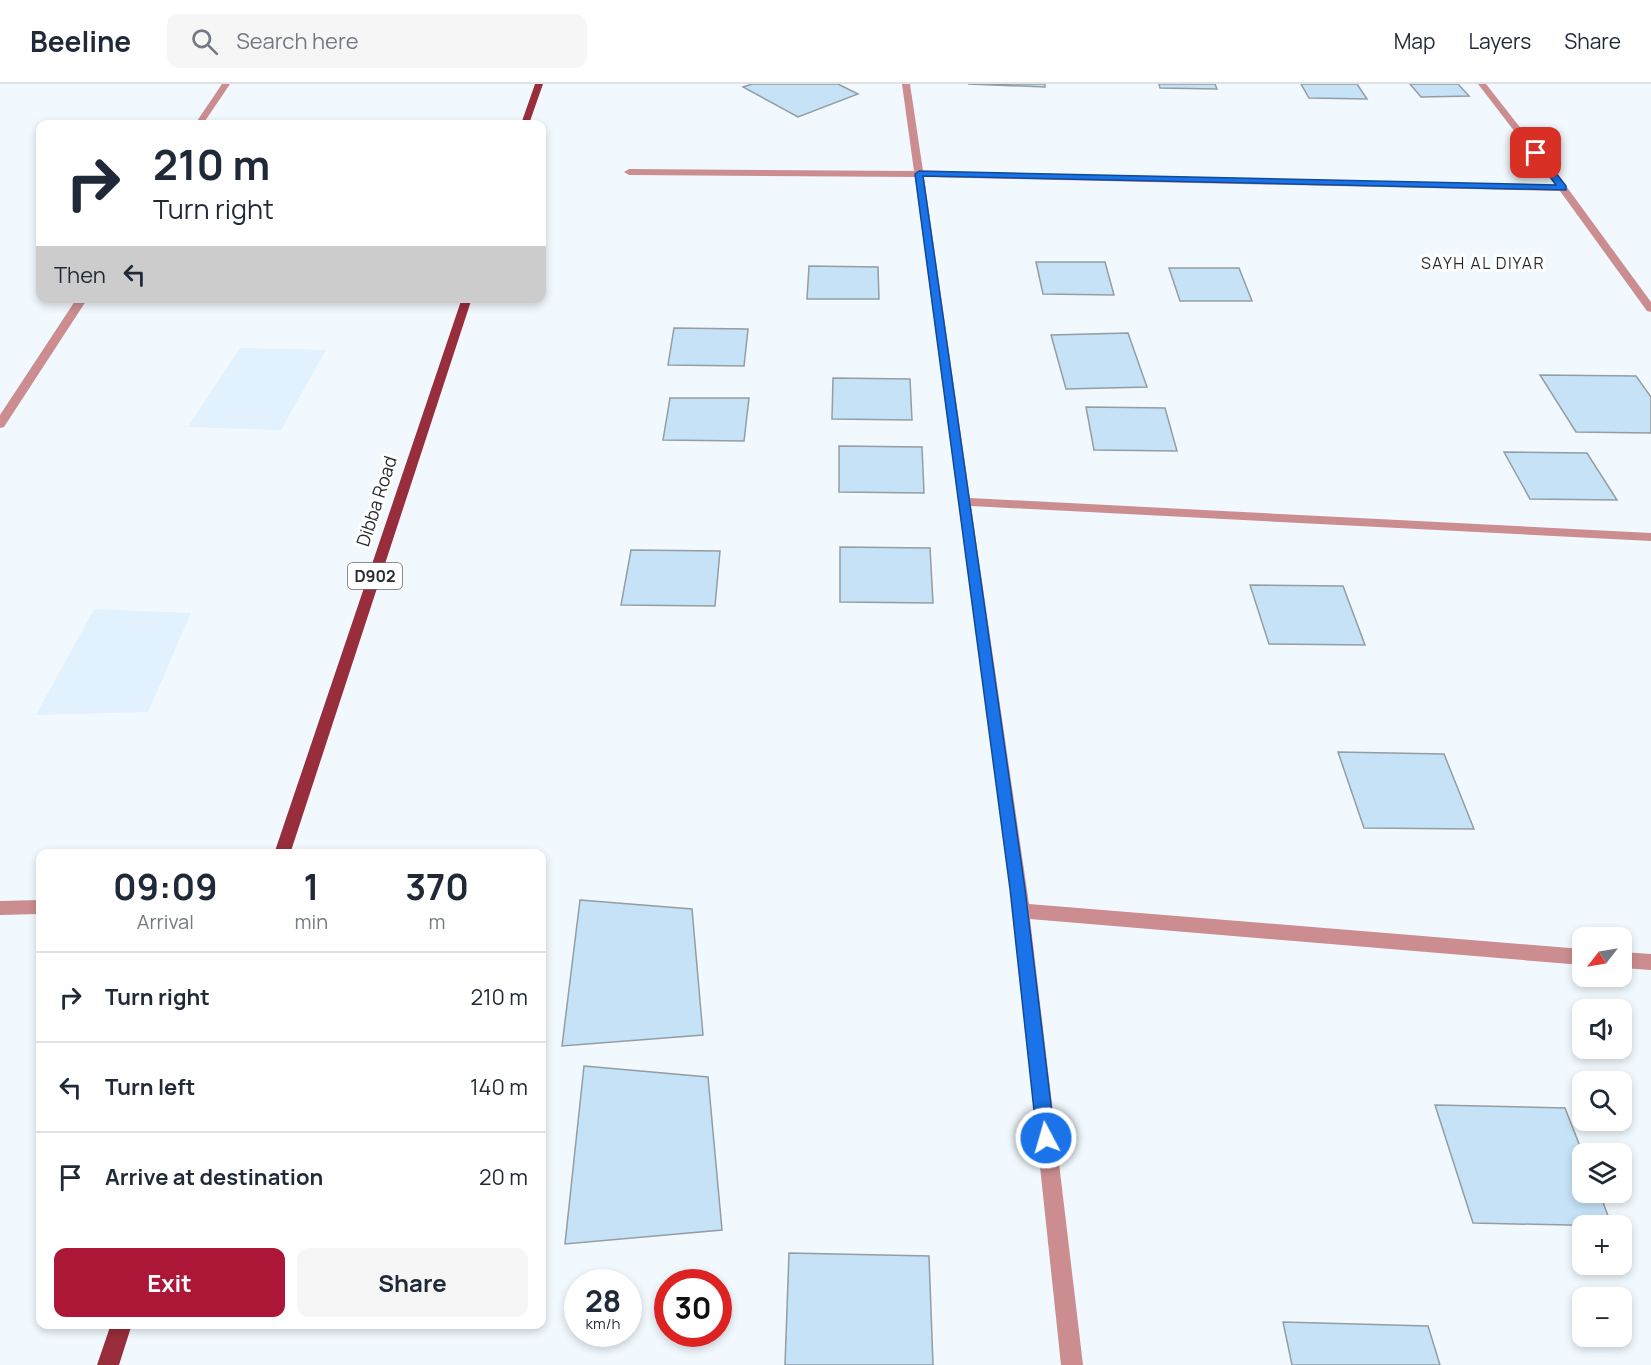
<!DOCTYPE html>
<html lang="en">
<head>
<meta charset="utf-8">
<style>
  :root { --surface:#fff; --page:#f6f6f7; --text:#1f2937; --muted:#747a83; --line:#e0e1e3; --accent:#ad1737 }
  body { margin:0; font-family:Manrope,sans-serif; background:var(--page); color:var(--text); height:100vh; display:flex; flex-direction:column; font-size:22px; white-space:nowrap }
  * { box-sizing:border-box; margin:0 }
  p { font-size:20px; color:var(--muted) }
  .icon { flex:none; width:33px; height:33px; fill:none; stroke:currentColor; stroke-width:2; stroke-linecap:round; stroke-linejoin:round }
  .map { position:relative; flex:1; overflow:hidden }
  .sheet { position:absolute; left:36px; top:765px; width:510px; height:480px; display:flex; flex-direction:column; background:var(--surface); border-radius:12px; box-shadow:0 3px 9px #0003 }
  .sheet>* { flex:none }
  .guide { position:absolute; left:36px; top:36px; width:510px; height:183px; border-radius:12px; box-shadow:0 3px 9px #0003; background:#fff; color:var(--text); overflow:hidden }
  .needle { width:39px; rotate:239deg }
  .fabs { position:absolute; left:1572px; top:843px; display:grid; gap:12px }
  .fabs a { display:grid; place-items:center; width:60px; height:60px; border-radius:12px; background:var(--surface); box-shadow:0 3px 9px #0003; font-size:30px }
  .speed { position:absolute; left:564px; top:1185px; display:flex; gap:12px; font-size:30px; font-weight:700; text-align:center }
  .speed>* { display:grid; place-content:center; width:78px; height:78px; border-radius:50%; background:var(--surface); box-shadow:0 3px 9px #0003; line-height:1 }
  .speed small { font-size:15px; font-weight:400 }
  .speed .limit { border:9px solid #d22; background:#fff; color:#111 }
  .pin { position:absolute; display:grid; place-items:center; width:51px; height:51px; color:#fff; margin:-26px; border-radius:12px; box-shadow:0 3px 9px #0006 }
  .me { position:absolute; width:66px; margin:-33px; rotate:354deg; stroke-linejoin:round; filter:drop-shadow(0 0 4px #0008) }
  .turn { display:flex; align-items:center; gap:21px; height:126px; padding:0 18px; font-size:27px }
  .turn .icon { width:78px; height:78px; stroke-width:2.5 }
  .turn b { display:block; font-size:42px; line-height:51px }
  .then { display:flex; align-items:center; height:57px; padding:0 18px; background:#0003; gap:12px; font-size:22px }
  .eta { display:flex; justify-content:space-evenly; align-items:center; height:102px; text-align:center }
  .eta b { font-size:36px; font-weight:700; line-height:42px }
  .action { display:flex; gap:12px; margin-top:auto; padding:12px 18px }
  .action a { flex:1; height:69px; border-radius:12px; background:var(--accent); color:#fff; font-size:24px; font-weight:700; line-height:69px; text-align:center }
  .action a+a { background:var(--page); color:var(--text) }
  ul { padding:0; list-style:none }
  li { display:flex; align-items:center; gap:18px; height:90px; padding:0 18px; border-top:2px solid var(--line) }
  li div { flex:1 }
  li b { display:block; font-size:22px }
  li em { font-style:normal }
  header { display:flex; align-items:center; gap:36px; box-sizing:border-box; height:84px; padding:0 30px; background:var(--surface); border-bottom:2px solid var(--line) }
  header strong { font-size:28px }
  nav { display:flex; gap:33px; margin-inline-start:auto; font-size:21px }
  .search { width:420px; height:54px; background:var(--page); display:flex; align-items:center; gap:15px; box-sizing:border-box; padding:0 21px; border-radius:12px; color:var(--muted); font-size:22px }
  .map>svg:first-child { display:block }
  .built { fill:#e1f1fd }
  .building { fill:#c5e2f7; stroke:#949da3; stroke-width:1.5 }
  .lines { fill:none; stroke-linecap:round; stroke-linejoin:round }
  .minor { fill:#cb8d8f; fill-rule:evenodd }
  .primary { fill:#982d3b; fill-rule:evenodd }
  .route { fill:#1a73e8; stroke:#114b97; stroke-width:1.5 }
  .labels { text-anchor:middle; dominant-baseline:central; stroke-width:6; stroke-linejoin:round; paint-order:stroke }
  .far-neighbourhood-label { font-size:16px; letter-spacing:1.5px; fill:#292c2f; stroke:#fff }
  .shield { fill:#fff; stroke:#696b6d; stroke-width:1.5 }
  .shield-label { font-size:16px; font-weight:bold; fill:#292c2f }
  .street-label { font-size:18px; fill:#292c2f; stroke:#fff }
</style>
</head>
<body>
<header>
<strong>Beeline</strong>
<div class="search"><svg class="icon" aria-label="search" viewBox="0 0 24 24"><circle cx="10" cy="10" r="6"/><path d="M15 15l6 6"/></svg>Search here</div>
<nav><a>Map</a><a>Layers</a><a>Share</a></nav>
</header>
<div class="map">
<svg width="1651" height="1281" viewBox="0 0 1651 1281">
  <rect width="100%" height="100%" fill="#f1f9fe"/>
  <path class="built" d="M240,264l86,2 -45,80 -93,-3z
    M94,525l97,4 -43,99 -112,3z"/>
  <path class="building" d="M752,0h86l20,10 -60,23 -55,-30z
    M1045,0v3l-77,-3z
    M1159,0h56l2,5 -57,-1z
    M1301,0h56l10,15 -58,-1z
    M1410,0h48l11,12 -48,1z
    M1036,178h69l9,33 -71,-1z
    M809,182l69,1 1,32h-72z
    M1169,184h70l13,33h-72z
    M674,244l74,1 -4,37 -76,-1z
    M1128,249l19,54 -81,2 -15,-54z
    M1540,291l96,1 15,21v36l-75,-1z
    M833,294l77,1 2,41 -80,-1z
    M670,314h79l-5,43 -81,-1z
    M1086,323l79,1 12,43 -83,-1z
    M839,362l83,1 2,46 -85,-1z
    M1504,368l83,1 30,47 -87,-1z
    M840,463l90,1 3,55 -93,-1z
    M631,466l89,1 -5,55 -94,-1z
    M1250,501l93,1 22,59 -96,-1z
    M1338,668l106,2 30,75 -110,-1z
    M580,816l112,9 11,126 -141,11z
    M584,982l124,11 14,153 -157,14z
    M1435,1021l130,3 18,46 -1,38h17l13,34 -139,-3z
    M789,1169l140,3 4,109h-148z
    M1283,1238l145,4 12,39h-148z"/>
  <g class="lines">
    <path class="minor" d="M222,0h8l-27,40h-8z
      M902,0h8l13,87 633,14 -78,-101h8l80,102 85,116v10l-4,-1 -87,-120 -636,-14 46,321 681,35v8l-680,-35 58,398 553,45v16l-552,-46 53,446h-22l-48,-454 -98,-734 -286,-2 -5,-3 5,-3 285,2z
      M77,214h11l-84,129 -4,1v-13z
      M40,816v14l-40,1v-14z
      M1622,868l29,2v16l-29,-2z"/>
    <path class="primary" d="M535,0h8l-14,40h-8z
      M462,214h10l-182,556h-16z
      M111,1240h21l-13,41h-22z"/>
  </g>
  <path class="route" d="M1533,67h6l27,35v4l-643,-14 102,713 30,249 -3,6 -6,3 -6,-3 -3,-6 -27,-249 -95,-715 4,-3 637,14 -24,-32z"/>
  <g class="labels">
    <g class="far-neighbourhood-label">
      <text x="1483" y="179">SAYH AL DIYAR</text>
    </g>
    <rect class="shield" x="348" y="479" width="54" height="26" rx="4.5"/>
    <g class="shield-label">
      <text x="375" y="492">D902</text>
    </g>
    <g class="street-label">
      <text transform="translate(376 417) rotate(-72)">Dibba Road</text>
    </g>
  </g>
</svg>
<div class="fabs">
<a><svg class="needle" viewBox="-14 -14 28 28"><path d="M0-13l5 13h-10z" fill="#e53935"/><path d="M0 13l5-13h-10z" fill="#747a83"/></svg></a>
<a><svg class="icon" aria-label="sound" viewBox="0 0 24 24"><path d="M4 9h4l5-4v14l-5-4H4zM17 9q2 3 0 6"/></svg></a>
<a><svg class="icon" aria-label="search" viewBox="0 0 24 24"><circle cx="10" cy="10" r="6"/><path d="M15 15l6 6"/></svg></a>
<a><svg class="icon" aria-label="layers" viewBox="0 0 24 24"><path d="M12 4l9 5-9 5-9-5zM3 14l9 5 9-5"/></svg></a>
<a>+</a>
<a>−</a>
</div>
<div class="speed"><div>28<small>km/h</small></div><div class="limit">30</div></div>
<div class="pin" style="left:1536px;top:69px;background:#d93025"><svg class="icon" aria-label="arrive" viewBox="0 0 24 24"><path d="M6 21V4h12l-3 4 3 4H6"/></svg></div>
<svg class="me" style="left:1046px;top:1054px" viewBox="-20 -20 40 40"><circle r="17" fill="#1a73e8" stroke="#fff" stroke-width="3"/><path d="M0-11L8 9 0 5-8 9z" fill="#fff"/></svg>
<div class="guide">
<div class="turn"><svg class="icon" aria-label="right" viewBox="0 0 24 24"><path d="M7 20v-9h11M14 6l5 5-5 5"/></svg><div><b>210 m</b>Turn right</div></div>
<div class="then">Then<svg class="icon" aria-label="left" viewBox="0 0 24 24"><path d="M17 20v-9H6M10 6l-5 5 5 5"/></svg></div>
</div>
<section class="sheet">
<div class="eta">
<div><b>09:09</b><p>Arrival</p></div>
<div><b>1</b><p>min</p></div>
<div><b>370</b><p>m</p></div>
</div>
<ul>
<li><svg class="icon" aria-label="right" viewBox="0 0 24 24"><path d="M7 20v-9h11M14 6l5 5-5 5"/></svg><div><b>Turn right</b></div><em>210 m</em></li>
<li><svg class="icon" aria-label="left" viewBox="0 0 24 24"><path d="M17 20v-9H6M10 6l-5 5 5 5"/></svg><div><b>Turn left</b></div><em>140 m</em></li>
<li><svg class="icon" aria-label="arrive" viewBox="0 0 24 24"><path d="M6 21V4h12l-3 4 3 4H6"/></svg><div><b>Arrive at destination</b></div><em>20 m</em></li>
</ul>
<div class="action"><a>Exit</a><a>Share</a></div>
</section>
</div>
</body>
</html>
